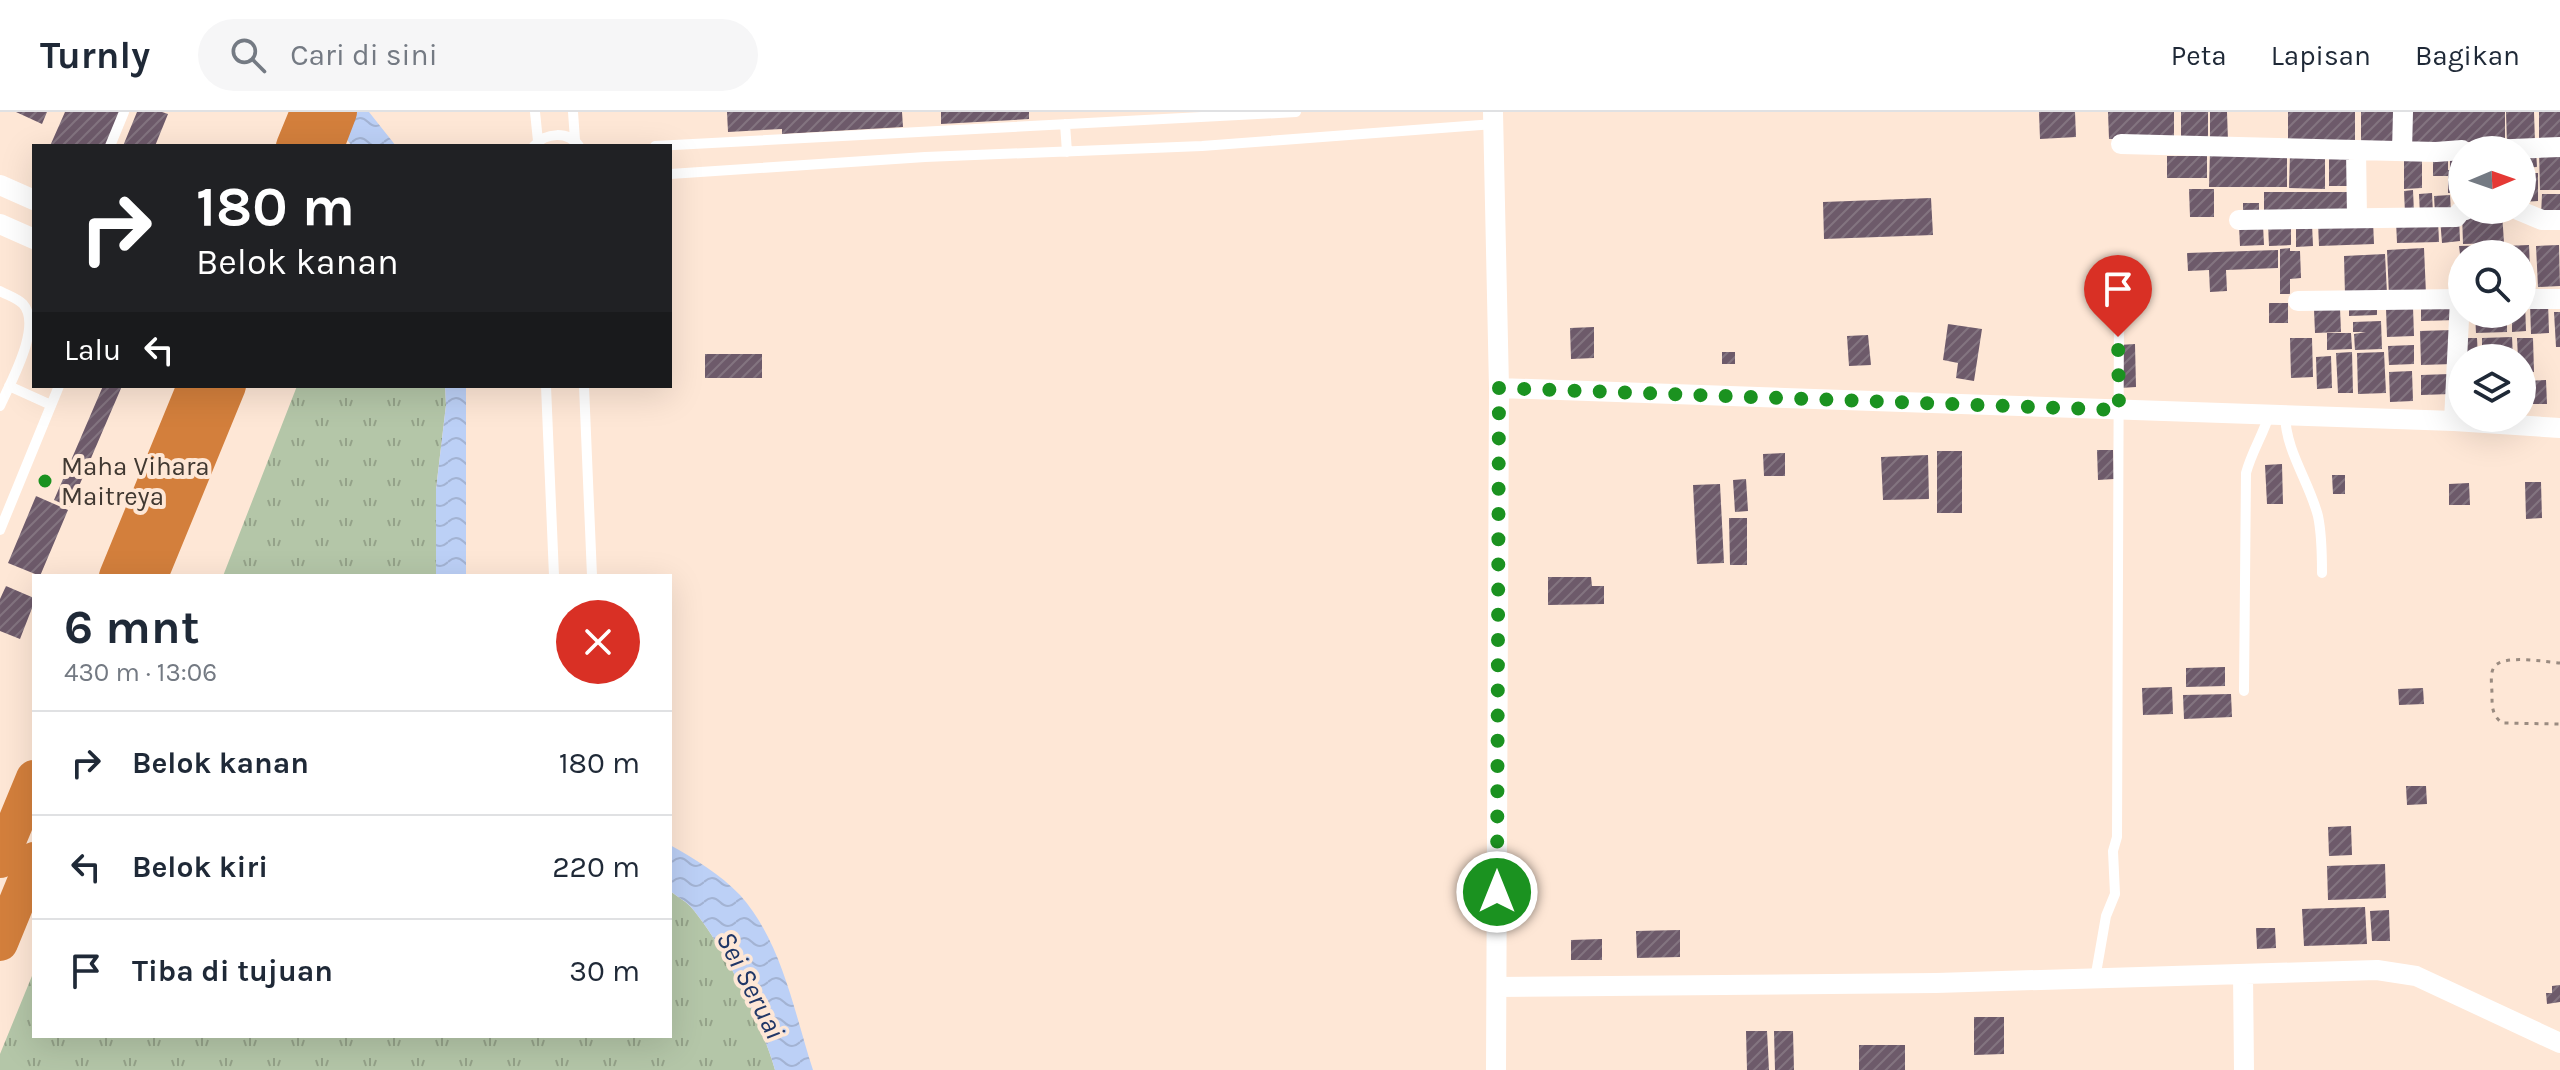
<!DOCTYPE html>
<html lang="id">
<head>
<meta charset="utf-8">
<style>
  :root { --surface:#fff; --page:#f6f6f7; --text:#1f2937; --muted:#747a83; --line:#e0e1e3 }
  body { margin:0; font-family:Karla,sans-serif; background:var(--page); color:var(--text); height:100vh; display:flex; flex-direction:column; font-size:30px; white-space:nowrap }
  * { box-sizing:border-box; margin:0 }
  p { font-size:26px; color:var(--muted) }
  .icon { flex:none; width:44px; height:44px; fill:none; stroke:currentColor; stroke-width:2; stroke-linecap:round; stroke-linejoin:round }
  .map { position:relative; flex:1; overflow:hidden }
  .panel { position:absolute; left:32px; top:462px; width:640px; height:464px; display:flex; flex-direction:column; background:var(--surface); border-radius:0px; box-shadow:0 8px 32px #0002 }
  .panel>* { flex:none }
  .top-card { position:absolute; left:32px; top:32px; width:640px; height:244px; border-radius:0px; box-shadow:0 8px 32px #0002; background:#202124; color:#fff; overflow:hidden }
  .needle { width:52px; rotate:88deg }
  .buttons { position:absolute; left:2448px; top:24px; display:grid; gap:16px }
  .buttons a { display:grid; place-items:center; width:88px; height:88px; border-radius:50%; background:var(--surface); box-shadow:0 8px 32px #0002; font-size:40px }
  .pin { position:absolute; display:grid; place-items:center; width:68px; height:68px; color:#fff; margin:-82px -34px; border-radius:50% 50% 50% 0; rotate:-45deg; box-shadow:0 0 8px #0007 }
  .pin .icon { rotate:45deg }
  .me { position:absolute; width:88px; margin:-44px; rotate:0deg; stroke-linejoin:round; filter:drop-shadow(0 0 6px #0008) }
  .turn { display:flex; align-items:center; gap:28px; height:168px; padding:0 32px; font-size:36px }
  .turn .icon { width:104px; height:104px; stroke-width:2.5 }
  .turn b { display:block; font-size:56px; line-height:68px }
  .then { display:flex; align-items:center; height:76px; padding:0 32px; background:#0003; gap:16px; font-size:30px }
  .round { display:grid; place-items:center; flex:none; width:84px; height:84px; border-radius:42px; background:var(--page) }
  .head { display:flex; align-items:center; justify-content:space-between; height:136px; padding:0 32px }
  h1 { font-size:48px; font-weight:700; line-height:60px }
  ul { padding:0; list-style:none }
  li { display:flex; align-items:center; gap:24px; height:104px; padding:0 32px; border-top:2px solid var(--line) }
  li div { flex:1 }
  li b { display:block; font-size:30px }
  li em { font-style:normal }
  header { display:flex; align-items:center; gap:48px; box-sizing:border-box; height:112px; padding:0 40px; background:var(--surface); border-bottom:2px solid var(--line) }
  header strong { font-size:38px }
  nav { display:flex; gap:44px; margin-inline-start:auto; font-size:28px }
  .search { width:560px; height:72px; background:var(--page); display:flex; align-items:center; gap:20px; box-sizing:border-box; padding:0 28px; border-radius:44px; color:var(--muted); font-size:30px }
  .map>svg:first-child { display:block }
  .grass { fill:url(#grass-tufts) }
  .water { fill:url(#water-waves) }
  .building { fill:url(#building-hatch) }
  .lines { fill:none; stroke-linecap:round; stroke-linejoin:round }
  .path { stroke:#9a8b80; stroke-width:3; stroke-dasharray:4 6; stroke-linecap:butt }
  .service { stroke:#fff; stroke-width:10 }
  .minor { stroke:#fff; stroke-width:20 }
  .motorway { stroke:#d37f3c; stroke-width:36 }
  .route { stroke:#1b9220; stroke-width:14; stroke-dasharray:0 25.2 }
  .poi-dot { fill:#1b9220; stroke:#fee7d6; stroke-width:3 }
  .labels { text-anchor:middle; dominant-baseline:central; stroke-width:8; stroke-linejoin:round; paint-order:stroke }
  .poi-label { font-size:26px; fill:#413932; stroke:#fee7d6; text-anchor:start }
  .water-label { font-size:28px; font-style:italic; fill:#213767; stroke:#fee7d6 }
</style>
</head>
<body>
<header>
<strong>Turnly</strong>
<div class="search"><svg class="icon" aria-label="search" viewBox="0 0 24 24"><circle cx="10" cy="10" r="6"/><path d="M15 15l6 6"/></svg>Cari di sini</div>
<nav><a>Peta</a><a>Lapisan</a><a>Bagikan</a></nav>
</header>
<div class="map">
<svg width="2560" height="958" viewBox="0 0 2560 958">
  <defs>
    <pattern id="grass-tufts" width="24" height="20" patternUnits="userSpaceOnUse" patternTransform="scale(2)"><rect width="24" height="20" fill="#b4c6a8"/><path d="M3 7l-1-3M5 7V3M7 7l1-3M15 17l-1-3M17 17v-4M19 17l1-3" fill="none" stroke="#94a289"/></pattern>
    <pattern id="water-waves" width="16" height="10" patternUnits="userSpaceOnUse" patternTransform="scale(2)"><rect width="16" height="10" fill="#bcd0f6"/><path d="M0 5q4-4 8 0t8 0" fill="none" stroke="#a3b3d3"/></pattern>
    <pattern id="building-hatch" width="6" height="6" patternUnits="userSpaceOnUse" patternTransform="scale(2)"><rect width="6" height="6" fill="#6d5a6a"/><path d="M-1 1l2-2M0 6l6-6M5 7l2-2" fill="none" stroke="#837480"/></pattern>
  </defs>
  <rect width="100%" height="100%" fill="#fee7d6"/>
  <path class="grass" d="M297,274h148l1,19 -10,84v87h-213z
    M670,779c6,5 14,9 20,15 32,36 72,118 85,164h-775v-16l34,-83v65h636z"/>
  <path class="water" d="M325,0h44l27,34h-44z
    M445,274h21v190h-30v-87l10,-84z
    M670,733c25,14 50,29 70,50 42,47 54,117 73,175h-38c-13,-46 -53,-128 -85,-164 -6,-6 -14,-10 -20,-15z"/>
  <path class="building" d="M16,0h31l-5,12z
    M65,0h57l-15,34h-57z
    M137,0h25l6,2 -13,32h-32z
    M727,0h175l1,15 -121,7v-5l-54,3z
    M941,0h88v7l-88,5z
    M2039,0h36l1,25 -36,2z
    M2108,0h66v26l-65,1z
    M2181,0h27v25l-27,1z
    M2210,0h17l1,29h-18z
    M2288,0h67v36h-67z
    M2361,0h36v29h-36z
    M2405,0h100v30h-48l-52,7z
    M2506,0h28l1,31 -28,1z
    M2539,0h21v33l-21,1z
    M2560,37v41h-20l-1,-40z
    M2536,38l1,17 -15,1v-17z
    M2210,39h77v36h-78z
    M2290,42h35v35l-36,-1z
    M2450,42h12v38l-14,1v-17h-15v-20h15v14h2z
    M2167,44h40v22h-40z
    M2329,46h20v28h-20z
    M2404,49h18v27l-18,1z
    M2522,61h16v28l-16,1z
    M2189,77h25v28h-24z
    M2413,78l1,23h-9l-1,-22z
    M2264,80h83v26h-83z
    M2432,81l1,21 -13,1 -1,-21z
    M2542,82h18v23l-19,-1z
    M2450,83l1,17 -16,1 -1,-17z
    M1931,86l2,37 -109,4 -1,-37z
    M2243,91h16v12l-16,1z
    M2502,100l2,31 -41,1 -1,-31z
    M2459,105l1,24 -18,2 -2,-25z
    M2438,108l1,22 -42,1 -1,-22z
    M2373,109l1,23 -55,2 -1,-23z
    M2268,112h23v21l-22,1z
    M2312,112l1,22 -17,1v-22z
    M2263,113l1,20 -24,1 -1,-20z
    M2499,133l1,9h-40l-1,-8z
    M2529,133l2,46 -9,1v-38h-16l-1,-8z
    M2559,133l1,41 -22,1 -2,-41z
    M2290,136v3h10l1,27 -11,1v15h-10v-45z
    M2424,136l2,46 -37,2 -2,-46z
    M2278,138v18l-52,2 1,21 -17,1 -1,-22 -21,1 -1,-18z
    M2385,142l2,40 -42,1 -1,-39z
    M2134,154l1,40h-15l-2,-39z
    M2456,190l1,18 -36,1v-18z
    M2522,190h3l1,29 -14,1v-18h10z
    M2548,190l1,31 -18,1 -1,-31z
    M2269,191h19v20h-19z
    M2377,191v12l-28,1v-12z
    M2413,195l1,29 -27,1 -1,-29z
    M2340,196l1,24 -26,1 -1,-24z
    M2554,200h6v35h-4z
    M2475,202h32v18l-31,1z
    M2381,209l1,28 -27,1 -1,-16 12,-2h-13v-10z
    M1948,212l34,5 -8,52 -18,-3 2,-15 -15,-3z
    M1594,215v31l-23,1 -1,-31z
    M2452,218l1,34 -32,1 -1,-34z
    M2327,221h24l1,16 -25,1z
    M1868,223l3,30 -22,1 -2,-30z
    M2512,225l1,21h-31v-20z
    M2290,226h22l1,39 -22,1z
    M2461,226h16l1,20h-16z
    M2517,226h16l1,34 -12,1v-15h-4z
    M2135,232l1,43 -16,1 -1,-43z
    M2414,233v19l-25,1 -1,-19z
    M1722,240h13v12h-13z
    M2352,240l1,41h-15l-2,-40z
    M2384,240l2,41 -28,1 -1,-41z
    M705,242h57v24h-57z
    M2331,244l1,32 -15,1 -1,-32z
    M2412,259l1,30 -23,1 -1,-30z
    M2450,262l1,20 -30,1v-20z
    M2546,268l1,24h-25v-23z
    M103,274h19l-52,121 -16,-7z
    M2097,338h16l1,29 -16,1z
    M1937,339h25v62h-25z
    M1785,341v23h-21l-1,-22z
    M1928,343l1,44 -46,1 -2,-43z
    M2282,352l1,40h-16l-2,-39z
    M2332,363h13v19h-12z
    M1746,367l2,32 -13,1 -2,-32z
    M2525,370h16l1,36 -16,1z
    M2469,371l1,22h-21v-21z
    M1720,372l4,79 -27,1 -4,-79z
    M36,384l32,14 -28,66 -32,-13z
    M1729,406h18v47h-17z
    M1548,465h43l1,9h12v18l-56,1z
    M6,474l28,12v5l-14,36 -20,-8v-32z
    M2225,555v19l-39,1v-19z
    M2172,575l1,27 -30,1 -1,-27z
    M2423,576l1,16 -25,1 -1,-16z
    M2231,582l1,23 -48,2 -1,-24z
    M2406,674h20l1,18 -20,1z
    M2351,714l1,29 -23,1 -1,-29z
    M2385,752l1,34 -58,2 -1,-34z
    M2365,795l2,37 -63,2 -2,-37z
    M2389,798l1,31h-18l-2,-30z
    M2256,816h19l1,20 -19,1z
    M1680,818v27l-43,1 -1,-27z
    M1602,827v21h-31v-20z
    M2560,873v17l-13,2 -1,-11h6v-7z
    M1974,905h30v37l-30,1z
    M1746,919h21l2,39h-22z
    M1774,919h19l1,39h-19z
    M1859,933h46v25h-46z"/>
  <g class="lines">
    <path class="path" d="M2560,551c-15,-1 -61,-10 -67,6 -3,7 -1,18 -1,25 0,13 0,21 10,29l58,1"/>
    <path class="service" d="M535,0l3,29
      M573,0l2,28
      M1065,12l2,28
      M110,34l14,-34
      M534,34c12,-14 34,-15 45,0
      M655,34l641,-34
      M670,62l255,-17 277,-11 292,-22
      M0,179c7,4 17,7 23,13 20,22 -13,79 -23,102
      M9,274l42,19
      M546,274l8,190
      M584,274l8,190
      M2285,303c1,37 24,66 33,101 4,19 4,38 4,57
      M0,418l59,-144
      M2244,579l2,-218c6,-22 17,-38 23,-58
      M2095,867l11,-63 9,-22 -2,-43 4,-14 2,-527"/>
    <path class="minor" d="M1493,0l6,276 -3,682
      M2121,32l315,8 26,-2
      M2356,38l1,68
      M2489,38l71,-3
      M2402,39l1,-39
      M0,73l34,15
      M2518,98l24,10h18
      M2239,108l217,-3 5,-6 5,-1
      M0,112l34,15
      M2522,187h38
      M2298,189l164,-2
      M1499,276l955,33 106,7
      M2454,309l6,-122
      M2243,862l1,96
      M1497,875l439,-4 441,-13 39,6 144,67"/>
    <path class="motorway" d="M294,34l14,-34
      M326,34l13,-34
      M117,464l78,-190
      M150,464l78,-190
      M0,748l34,-82
      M0,831l34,-83"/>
  </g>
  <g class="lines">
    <path class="route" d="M1497,780l2,-504 620,22 -1,-73"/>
  </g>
  <circle class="poi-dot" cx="45" cy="369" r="8"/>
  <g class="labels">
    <g class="poi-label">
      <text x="61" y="354">Maha Vihara<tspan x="61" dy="30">Maitreya</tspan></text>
    </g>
    <g class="water-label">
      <text transform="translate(751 873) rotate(63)">Sei Seruai</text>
    </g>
  </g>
</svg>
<div class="buttons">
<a><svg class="needle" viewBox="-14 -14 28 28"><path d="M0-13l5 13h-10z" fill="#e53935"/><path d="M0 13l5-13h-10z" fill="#747a83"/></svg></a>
<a><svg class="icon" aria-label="search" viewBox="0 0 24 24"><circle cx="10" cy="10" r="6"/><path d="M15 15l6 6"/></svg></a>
<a><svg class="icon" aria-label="layers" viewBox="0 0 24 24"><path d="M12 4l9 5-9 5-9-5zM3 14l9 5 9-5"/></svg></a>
</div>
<div class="pin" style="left:2118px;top:225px;background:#d93025"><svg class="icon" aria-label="arrive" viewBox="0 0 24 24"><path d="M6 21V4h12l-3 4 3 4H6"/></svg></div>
<svg class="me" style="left:1497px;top:780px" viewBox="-20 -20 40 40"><circle r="17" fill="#1b9220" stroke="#fff" stroke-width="3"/><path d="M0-11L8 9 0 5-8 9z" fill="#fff"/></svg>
<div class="top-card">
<div class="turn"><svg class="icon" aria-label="right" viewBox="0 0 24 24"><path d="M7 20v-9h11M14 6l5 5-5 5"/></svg><div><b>180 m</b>Belok kanan</div></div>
<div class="then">Lalu<svg class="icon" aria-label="left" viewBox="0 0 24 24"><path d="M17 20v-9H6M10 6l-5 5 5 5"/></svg></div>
</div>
<section class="panel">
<div class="head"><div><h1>6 mnt</h1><p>430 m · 13:06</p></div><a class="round" style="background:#d93025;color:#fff"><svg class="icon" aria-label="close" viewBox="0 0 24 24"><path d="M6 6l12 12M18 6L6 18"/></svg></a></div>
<ul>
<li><svg class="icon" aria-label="right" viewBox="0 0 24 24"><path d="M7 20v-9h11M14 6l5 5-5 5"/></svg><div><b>Belok kanan</b></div><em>180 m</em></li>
<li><svg class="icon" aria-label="left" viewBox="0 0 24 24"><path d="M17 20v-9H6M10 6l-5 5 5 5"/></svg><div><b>Belok kiri</b></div><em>220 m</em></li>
<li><svg class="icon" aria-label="arrive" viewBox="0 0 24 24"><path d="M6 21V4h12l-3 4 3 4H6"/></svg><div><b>Tiba di tujuan</b></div><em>30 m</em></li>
</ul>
</section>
</div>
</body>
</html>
